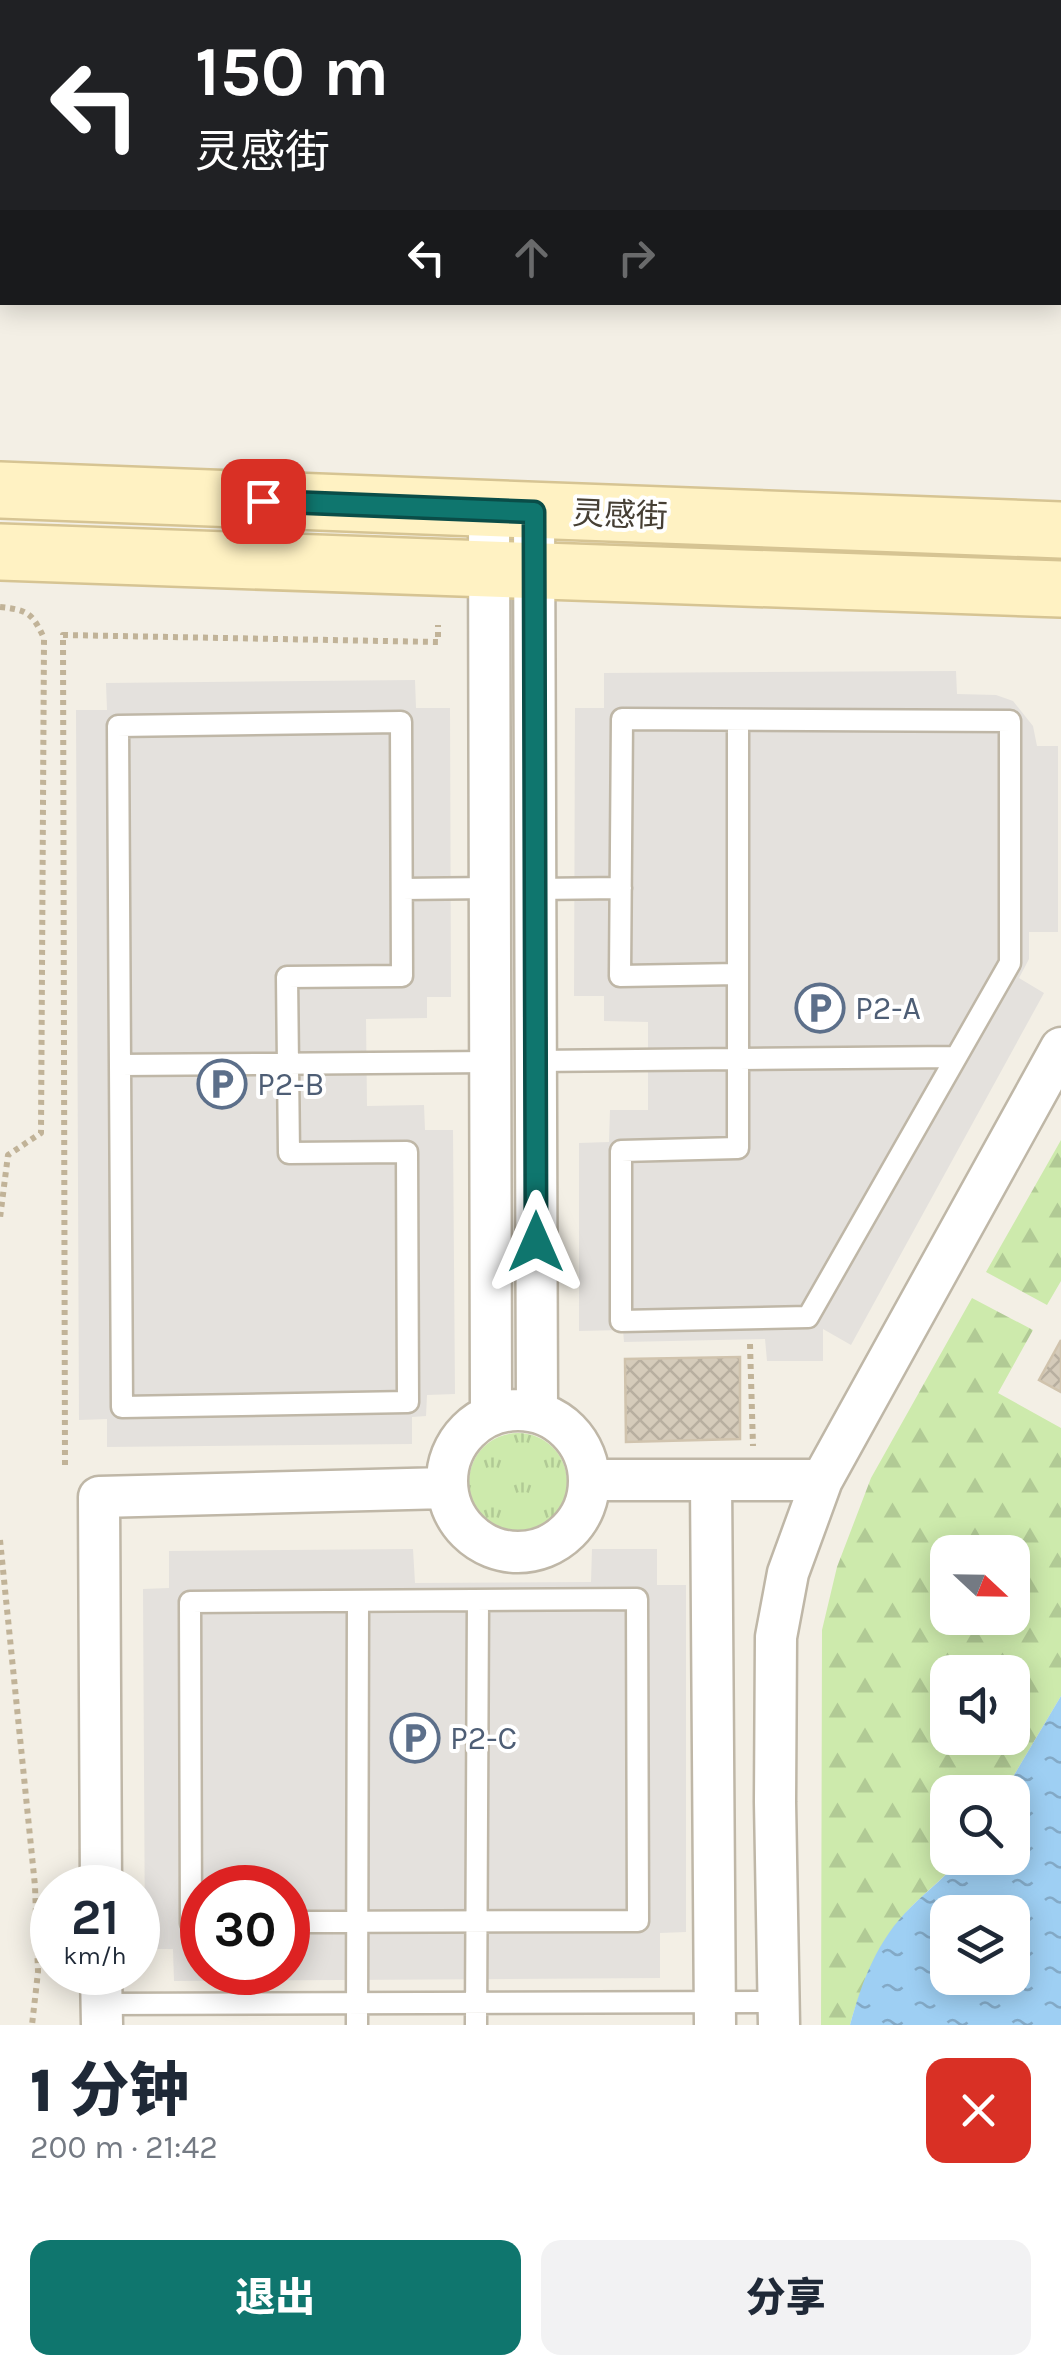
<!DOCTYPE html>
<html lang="zh">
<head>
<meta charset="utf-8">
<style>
  :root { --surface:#fff; --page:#f2f2f3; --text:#1f2937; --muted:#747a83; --accent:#0f766e }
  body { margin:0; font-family:Karla,"Noto Sans SC",sans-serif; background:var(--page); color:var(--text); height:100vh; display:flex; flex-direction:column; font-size:38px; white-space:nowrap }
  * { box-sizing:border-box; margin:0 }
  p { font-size:32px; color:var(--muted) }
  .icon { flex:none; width:55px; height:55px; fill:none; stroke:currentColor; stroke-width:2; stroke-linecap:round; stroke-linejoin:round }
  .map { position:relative; height:2025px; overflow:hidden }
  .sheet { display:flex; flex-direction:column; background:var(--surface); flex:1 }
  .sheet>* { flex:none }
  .guide { position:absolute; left:0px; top:0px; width:1062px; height:305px; box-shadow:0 5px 25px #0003; background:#202124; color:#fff; overflow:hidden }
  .needle { width:65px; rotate:112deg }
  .controls { position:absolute; left:930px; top:1535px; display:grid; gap:20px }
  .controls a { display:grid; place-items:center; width:100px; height:100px; border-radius:20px; background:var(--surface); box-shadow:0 5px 25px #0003; font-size:50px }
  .speed { position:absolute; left:30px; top:1865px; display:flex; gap:20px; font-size:50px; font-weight:700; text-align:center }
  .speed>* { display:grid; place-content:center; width:130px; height:130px; border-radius:50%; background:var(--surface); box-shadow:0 5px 25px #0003; line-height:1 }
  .speed small { font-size:25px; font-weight:400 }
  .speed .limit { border:15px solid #d22; background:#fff; color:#111 }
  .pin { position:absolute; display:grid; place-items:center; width:85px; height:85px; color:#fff; margin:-42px; border-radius:20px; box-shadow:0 5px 15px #0006 }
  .me { position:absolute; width:110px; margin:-55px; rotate:0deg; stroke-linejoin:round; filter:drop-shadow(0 0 8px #0008) }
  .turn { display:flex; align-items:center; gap:35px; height:210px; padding:0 30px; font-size:45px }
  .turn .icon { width:130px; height:130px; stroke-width:2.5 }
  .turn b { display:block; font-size:70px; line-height:85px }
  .lanes { display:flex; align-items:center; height:95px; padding:0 30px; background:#0003; justify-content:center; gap:50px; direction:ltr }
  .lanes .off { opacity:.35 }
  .round { display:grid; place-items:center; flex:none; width:105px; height:105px; border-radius:20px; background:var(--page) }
  .overview { display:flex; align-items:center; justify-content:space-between; height:170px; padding:0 30px }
  h1 { font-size:60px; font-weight:800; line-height:75px }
  .action { display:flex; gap:20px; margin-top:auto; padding:20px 30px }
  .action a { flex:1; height:115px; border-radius:20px; background:var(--accent); color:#fff; font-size:40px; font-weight:800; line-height:115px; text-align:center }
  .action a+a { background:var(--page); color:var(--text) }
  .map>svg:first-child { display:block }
  .grass { fill:url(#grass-tufts) }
  .forest { fill:url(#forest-firs); fill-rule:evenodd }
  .parking { fill:#e4e1dd; fill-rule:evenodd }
  .water { fill:url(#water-ripples); fill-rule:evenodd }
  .building { fill:url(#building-cross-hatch); stroke:#d0c3ad; stroke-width:2.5 }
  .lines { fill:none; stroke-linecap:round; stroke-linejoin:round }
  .lane-casing { stroke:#bfb7a7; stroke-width:25 }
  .street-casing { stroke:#bfb7a7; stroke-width:45 }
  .secondary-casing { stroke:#d6c493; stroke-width:60 }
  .path { stroke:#c1b398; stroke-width:6; stroke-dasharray:5 5; stroke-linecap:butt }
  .lane { stroke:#fff; stroke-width:20 }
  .street { stroke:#fff; stroke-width:40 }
  .secondary { stroke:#fff2c3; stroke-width:55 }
  .route-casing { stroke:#0a4d48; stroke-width:25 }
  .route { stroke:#0f766e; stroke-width:18 }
  .labels { text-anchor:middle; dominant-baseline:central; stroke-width:8; stroke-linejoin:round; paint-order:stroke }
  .street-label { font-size:32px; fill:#463f34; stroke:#fff }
  .service-label { font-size:32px; fill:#4e5e75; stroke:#fff; text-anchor:start }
</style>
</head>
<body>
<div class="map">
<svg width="1061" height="2025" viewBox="0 0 1061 2025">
  <defs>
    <pattern id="grass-tufts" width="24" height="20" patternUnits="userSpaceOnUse" patternTransform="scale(2.5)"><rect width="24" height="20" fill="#cdeaac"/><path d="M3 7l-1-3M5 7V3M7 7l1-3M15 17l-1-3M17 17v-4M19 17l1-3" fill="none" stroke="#b1ca95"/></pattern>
    <pattern id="forest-firs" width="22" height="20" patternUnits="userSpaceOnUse" patternTransform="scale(2.5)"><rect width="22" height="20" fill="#cdeaac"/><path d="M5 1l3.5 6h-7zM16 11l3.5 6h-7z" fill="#b1ca95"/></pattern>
    <pattern id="water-ripples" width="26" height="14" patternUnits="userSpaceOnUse" patternTransform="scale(2.5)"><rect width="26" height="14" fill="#9ecff3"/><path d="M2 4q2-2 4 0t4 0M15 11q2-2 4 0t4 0" fill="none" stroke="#83a9c6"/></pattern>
    <pattern id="building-cross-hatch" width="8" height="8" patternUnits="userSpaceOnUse" patternTransform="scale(2.5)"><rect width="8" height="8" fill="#d5cbba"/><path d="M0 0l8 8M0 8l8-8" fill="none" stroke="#b8afa0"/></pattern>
  </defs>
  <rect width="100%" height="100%" fill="#f3efe5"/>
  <path class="grass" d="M469 1482a49 49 0 1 1 98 0a49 49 0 1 1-98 0Z"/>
  <path class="forest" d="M1061,1140v141l-14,24 -61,-33z
    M972,1298l61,32 -35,63 63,35v268l-57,96h-56v66h13c-15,18 -33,32 -50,49 -28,29 -51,80 -61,118h-29l1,-395 15,-63 34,-89zM948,1552h64v66h-64zM948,1672h64v66h-64z"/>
  <path class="parking" d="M956,671l1,23 39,1 17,6 20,25 4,20h21v186h-29v27l-10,19 25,15 -193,352 -28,-16v32h-56l-2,-22 -141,3 -1,-12 -44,1v-188l30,-1 1,-32h38v-88l-44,-1v-25h-30l1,-288h29v-35z
    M415,680l1,28h34l1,289h-24v21l-61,1 1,87 57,-1 1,25h28l2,264 -28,1 -1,21 -14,1v27l-305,3v-28l-28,1 -3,-710h31l-1,-27z
    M413,1549l2,34 176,-1 1,-33h65v36h29v347l-26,1v45l-486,3 -1,-32h-28l-2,-360 26,-1v-37zM202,1888h86v84h-86z"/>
  <path class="water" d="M1061,1696v329h-211c12,-44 27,-85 61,-118 17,-17 35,-30 50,-49h51v-66h-8zM948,1912h64v66h-64z"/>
  <path class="building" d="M1061,1340v52l-22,-12z
    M740,1357v82l-114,3 -1,-83z"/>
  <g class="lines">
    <g class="lane-casing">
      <path id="lane" d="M622,719l388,2v242l-202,354 -187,4v-170l117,-3v-174l-118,2z
        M401,722l1,254 -115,1 2,176 118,-1 1,250 -286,5 -4,-681z
        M402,889l88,-1
        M535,889l86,-1
        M738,974v-254
        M535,1061l421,-4
        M120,1065l370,-3
        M202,1923h-11l-1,-321 447,-3 1,322 -350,1
        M101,2004l678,-2
        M357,2025l1,-424
        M476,2025l2,-425"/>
    </g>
    <g class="street-casing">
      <path id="street" d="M489,511l2,904
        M534,513l3,899
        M447 1481a71 71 0 1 1 142 0a71 71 0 1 1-142 0Z
        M589,1480h233
        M711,1480l4,545
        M101,1888l-2,-391 347,-9
        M101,1972l1,53
        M779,2025l-4,-223 1,-165 12,-64 34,-93 239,-432"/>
    </g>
    <g class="secondary-casing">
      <path id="secondary" d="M0,490l1061,40
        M0,552l1061,37"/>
    </g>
    <path class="path" d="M0,607c28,3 32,6 44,31l-3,495 -33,22 -8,63
      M750,1344l3,102
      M65,1465l-2,-830 375,7v-17
      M0,1540l35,346 3,86 -6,53"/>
    <use href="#lane" class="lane"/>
    <use href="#street" class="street"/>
    <use href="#secondary" class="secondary"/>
  </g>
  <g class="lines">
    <g class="route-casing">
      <path id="route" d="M263,501l271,11 2,730"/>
    </g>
    <use href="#route" class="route"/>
  </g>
  <defs>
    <g id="parking-ring" transform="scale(2.5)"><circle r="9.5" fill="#fff" stroke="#5c6f8a" stroke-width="1.5"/><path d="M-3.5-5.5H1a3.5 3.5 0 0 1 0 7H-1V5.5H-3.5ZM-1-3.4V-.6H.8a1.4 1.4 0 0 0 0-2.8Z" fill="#5c6f8a"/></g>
  </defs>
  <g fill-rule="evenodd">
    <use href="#parking-ring" x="820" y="1008"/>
    <use href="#parking-ring" x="222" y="1084"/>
    <use href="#parking-ring" x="415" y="1738"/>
  </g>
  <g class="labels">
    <g class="street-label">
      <text transform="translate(620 515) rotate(2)">灵感街</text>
    </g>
    <g class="service-label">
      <text x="855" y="1008">P2-A</text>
      <text x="257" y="1084">P2-B</text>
      <text x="450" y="1738">P2-C</text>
    </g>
  </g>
</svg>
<div class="controls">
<a><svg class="needle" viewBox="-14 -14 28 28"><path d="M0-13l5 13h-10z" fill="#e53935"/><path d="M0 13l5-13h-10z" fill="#747a83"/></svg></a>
<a><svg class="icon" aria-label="sound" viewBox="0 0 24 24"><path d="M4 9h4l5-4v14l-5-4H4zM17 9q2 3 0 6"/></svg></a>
<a><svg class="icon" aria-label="search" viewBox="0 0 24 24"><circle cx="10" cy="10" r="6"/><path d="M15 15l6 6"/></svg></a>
<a><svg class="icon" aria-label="layers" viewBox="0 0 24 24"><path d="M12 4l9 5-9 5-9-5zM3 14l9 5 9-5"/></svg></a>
</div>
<div class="speed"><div>21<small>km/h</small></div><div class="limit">30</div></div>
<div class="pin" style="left:263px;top:501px;background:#d93025"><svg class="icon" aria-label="arrive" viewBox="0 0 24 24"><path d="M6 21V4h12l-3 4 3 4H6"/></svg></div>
<svg class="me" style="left:536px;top:1242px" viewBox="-20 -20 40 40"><path d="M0-17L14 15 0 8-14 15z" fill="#0f766e" stroke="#fff" stroke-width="4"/></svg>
<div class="guide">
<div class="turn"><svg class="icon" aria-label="left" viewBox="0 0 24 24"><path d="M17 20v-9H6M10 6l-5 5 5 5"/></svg><div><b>150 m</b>灵感街</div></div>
<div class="lanes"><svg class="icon" aria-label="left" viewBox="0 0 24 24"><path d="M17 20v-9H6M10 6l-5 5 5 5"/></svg><svg class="icon off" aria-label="ahead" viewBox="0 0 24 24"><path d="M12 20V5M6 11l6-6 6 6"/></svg><svg class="icon off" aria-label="right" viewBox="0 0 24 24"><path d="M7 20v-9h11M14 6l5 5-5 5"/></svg></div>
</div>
</div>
<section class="sheet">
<div class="overview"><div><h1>1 分钟</h1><p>200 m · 21:42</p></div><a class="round" style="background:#d93025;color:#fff"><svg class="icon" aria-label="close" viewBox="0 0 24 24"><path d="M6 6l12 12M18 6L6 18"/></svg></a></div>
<div class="action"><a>退出</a><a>分享</a></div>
</section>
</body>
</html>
